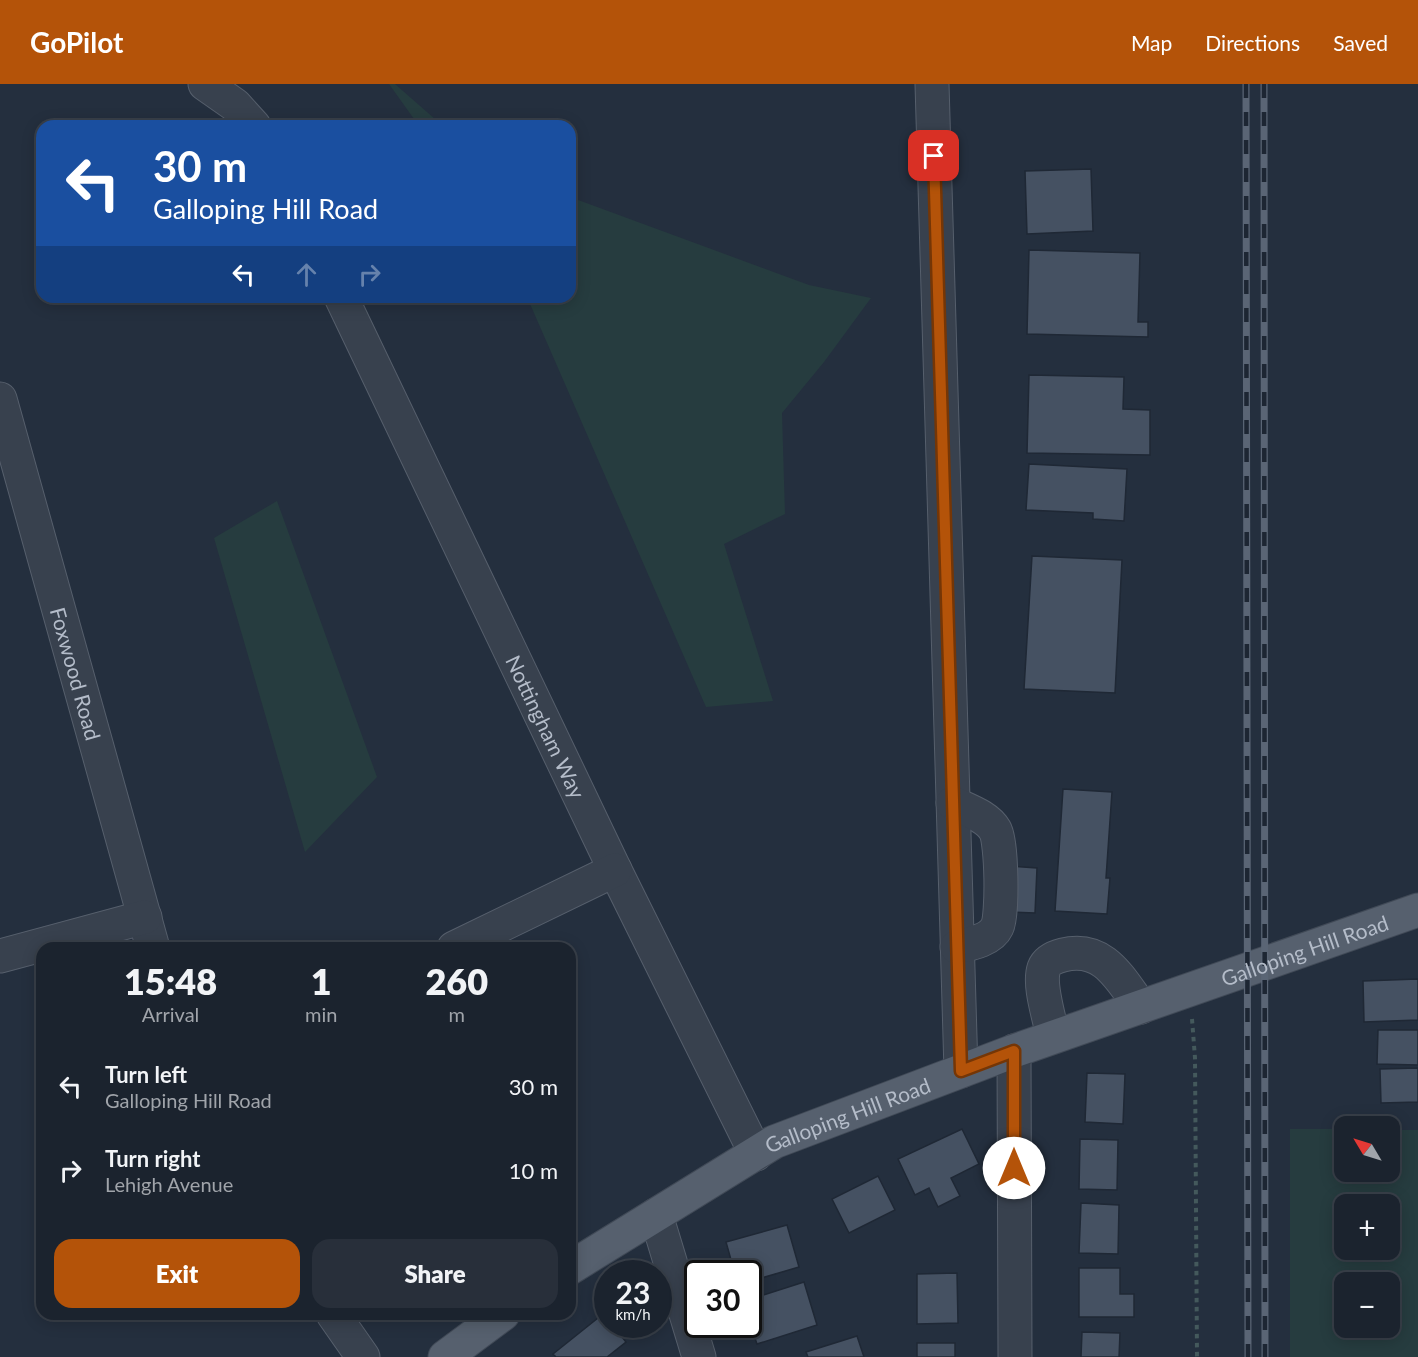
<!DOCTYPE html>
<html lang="en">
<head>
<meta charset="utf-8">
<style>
  :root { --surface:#1b232e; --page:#282f3a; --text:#f1f3f6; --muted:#a0a4aa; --line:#39404a; --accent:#b45309 }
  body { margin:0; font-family:Lato,sans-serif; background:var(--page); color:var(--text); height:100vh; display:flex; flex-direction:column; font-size:22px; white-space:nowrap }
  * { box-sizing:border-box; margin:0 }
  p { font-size:20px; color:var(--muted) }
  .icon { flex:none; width:33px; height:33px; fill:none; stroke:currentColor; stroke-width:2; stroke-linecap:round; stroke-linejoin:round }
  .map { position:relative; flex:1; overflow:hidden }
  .drawer { position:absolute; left:36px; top:858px; width:540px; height:378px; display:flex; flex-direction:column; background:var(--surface); border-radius:18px; box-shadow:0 3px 15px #0003,0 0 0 2px var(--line) }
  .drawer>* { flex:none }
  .banner { position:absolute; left:36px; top:36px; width:540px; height:183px; border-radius:18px; box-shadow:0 3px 15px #0003,0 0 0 2px var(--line); background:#1a4fa0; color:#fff; overflow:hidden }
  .needle { width:39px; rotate:308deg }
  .buttons { position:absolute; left:1334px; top:1032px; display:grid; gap:12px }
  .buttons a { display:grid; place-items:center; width:66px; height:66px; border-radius:12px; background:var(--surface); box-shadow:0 3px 15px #0003,0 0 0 2px var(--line); font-size:30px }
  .speed { position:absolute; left:594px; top:1176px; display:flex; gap:12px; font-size:30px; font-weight:700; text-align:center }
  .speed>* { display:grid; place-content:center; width:78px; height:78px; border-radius:50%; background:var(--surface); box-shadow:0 3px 15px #0003,0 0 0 2px var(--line); line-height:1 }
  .speed small { font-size:15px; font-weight:400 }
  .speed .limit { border:3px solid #111; border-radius:9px; background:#fff; color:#111 }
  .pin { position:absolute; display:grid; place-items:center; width:51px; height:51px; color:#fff; margin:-26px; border-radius:12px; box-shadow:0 3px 9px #0006 }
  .me { position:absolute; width:66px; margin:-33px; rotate:0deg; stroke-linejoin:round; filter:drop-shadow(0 0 4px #0008) }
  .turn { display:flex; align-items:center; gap:21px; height:126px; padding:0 18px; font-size:27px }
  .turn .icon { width:78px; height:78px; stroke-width:2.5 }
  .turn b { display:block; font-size:42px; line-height:51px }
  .lanes { display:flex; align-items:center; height:57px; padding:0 18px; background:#0003; justify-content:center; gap:30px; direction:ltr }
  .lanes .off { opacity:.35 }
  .eta { display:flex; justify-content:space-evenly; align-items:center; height:102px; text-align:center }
  .eta b { font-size:36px; font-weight:800; line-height:42px }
  .primary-button { display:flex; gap:12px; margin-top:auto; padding:12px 18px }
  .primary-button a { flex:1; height:69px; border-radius:18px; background:var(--accent); color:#fff; font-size:24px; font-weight:800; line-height:69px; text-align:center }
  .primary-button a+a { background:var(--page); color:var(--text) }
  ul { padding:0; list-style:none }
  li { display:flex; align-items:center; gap:18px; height:84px; padding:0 18px }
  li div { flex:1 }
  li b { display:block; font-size:22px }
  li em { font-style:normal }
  header { display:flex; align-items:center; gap:36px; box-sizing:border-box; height:84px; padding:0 30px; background:var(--accent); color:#fff }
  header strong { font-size:28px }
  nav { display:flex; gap:33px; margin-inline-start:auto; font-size:21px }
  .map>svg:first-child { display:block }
  .green { fill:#263c3f; fill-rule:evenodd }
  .building { fill:#455162; stroke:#1f2835; stroke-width:1.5 }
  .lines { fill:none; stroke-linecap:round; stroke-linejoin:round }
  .minor-casing { stroke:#565f6c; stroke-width:35 }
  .major-casing { stroke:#414a57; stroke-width:35 }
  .path { stroke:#44595c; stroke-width:4; stroke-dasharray:4.5 4.5; stroke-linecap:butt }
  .minor { stroke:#38414e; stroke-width:33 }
  .major { stroke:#56606e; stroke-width:33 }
  .rail-casing { stroke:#5a6575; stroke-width:7 }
  .rail { stroke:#1d2633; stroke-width:4.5; stroke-dasharray:14; stroke-linecap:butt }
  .route-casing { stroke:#753606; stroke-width:15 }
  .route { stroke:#b45309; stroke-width:10 }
  .labels { text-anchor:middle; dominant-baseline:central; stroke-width:6; stroke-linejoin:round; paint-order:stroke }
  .street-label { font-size:21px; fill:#b4bcc9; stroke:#1d2633 }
</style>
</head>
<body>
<header>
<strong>GoPilot</strong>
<nav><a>Map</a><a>Directions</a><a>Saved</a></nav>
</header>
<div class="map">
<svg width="1418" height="1273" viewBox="0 0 1418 1273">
  <rect width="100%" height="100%" fill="#242f3e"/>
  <path class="green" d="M389,0h6l48,42h-24z
    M570,113l239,88 62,13 -47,64 -42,51 3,101 -61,30 49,157 -67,6 -179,-410h43z
    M277,417l100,276 -72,75 -91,-314z
    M1290,1045h54v43h45v-42h29v227h-128zM1389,1120v46h-45v-46zM1389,1198v46h-45v-46z"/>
  <path class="building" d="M1091,85l2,62 -66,3 -2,-63z
    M1029,166l111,3 -2,69h10v15l-121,-3z
    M1029,291l95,2 -1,32 27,1v45l-123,-2z
    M1029,380l98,5 -3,52 -31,-2v-6l-67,-3z
    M1032,472l90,4 -7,133 -91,-4z
    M1063,705l49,3 -6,86h4l-3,36 -52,-3z
    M1007,782l30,2 -2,45 -30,-1z
    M1418,895v41l-54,2 -1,-41z
    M1378,946h40v35l-41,-1z
    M1418,984v34l-37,1 -1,-34z
    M1087,989l38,1 -2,50 -38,-2z
    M962,1045l17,35 -28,14 9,18 -22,11 -9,-19 -14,7 -17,-36z
    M1080,1055l38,1 -1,50 -38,-1z
    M878,1092l17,34 -46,23 -17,-34z
    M1081,1119l38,2 -1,49 -39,-1z
    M787,1141l12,42 -51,15v-8h-13l-9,-32z
    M1079,1184h41v26h14v23h-55z
    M957,1189l1,50 -41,1v-50z
    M804,1198l13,43 -60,19 -9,-26v-18z
    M603,1230l5,5v5h4l14,18 -19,15h-51l-3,-3z
    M1082,1248l38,1 -1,24h-38z
    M857,1252l7,21h-56l-2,-5z
    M917,1259h38v14h-38z"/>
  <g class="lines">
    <g class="minor-casing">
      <g id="minor">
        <path d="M205,0l30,21 19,21"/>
        <path d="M932,0l29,987"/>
        <path id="s1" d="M341,213l274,573 141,284"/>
        <path id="s2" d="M0,315l153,549"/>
        <path d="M953,719c14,7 34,13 42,27 7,12 8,85 2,97 -6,13 -27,17 -40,20"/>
        <path d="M454,864l161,-78"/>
        <path d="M0,872l145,-39"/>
        <path d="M1053,953c-3,-18 -15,-52 -9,-69 3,-8 11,-11 19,-13 41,-10 57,24 78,52"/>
        <path d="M1014,967l1,306"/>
        <path d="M656,1131l43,142"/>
        <path d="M333,1230l30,43"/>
      </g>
    </g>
    <g class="major-casing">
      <g id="major">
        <path id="s3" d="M570,1184l204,-126 240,-91 404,-141"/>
        <path d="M445,1273l58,-43"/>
      </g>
    </g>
    <path class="path" d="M1192,935l3,39 2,299"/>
    <use href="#minor" class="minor"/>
    <use href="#major" class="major"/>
    <g class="rail-casing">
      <path id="rail" d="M1246,0l2,1273
        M1264,0l1,1273"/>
    </g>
    <use href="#rail" class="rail"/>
  </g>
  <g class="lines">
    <g class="route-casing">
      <path id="route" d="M934,72l27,915 53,-20v117"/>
    </g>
    <use href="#route" class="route"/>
  </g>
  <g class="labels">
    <g class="street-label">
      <text stroke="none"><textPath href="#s2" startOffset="285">Foxwood Road</textPath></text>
      <text stroke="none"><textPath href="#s1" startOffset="476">Nottingham Way</textPath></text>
      <text stroke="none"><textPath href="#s3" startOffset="804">Galloping Hill Road</textPath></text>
      <text stroke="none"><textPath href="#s3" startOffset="318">Galloping Hill Road</textPath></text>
    </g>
  </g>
</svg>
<div class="buttons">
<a><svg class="needle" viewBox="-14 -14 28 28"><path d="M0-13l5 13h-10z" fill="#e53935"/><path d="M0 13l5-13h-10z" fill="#a0a4aa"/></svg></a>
<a>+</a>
<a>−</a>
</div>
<div class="speed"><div>23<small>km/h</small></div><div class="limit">30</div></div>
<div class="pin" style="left:934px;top:72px;background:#d93025"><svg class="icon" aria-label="arrive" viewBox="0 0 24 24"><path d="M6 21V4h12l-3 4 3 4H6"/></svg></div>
<svg class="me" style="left:1014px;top:1084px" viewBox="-20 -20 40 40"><circle r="19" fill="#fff"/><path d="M0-13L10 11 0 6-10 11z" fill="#b45309"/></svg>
<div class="banner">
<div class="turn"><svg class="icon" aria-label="left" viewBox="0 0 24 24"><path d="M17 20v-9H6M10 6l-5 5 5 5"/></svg><div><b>30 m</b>Galloping Hill Road</div></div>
<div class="lanes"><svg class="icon" aria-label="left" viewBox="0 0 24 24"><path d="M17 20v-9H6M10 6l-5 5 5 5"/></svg><svg class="icon off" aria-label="ahead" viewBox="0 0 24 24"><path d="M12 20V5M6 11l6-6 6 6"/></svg><svg class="icon off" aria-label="right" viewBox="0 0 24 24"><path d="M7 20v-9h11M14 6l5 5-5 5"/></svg></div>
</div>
<section class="drawer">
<div class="eta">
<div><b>15:48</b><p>Arrival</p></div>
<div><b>1</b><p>min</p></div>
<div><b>260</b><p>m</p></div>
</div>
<ul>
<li><svg class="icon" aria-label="left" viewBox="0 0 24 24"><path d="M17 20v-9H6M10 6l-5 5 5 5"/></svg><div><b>Turn left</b><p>Galloping Hill Road</p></div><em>30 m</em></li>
<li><svg class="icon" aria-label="right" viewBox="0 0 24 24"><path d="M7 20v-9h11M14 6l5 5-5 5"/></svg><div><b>Turn right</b><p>Lehigh Avenue</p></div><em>10 m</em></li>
</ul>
<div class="primary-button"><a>Exit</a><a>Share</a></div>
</section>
</div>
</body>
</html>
